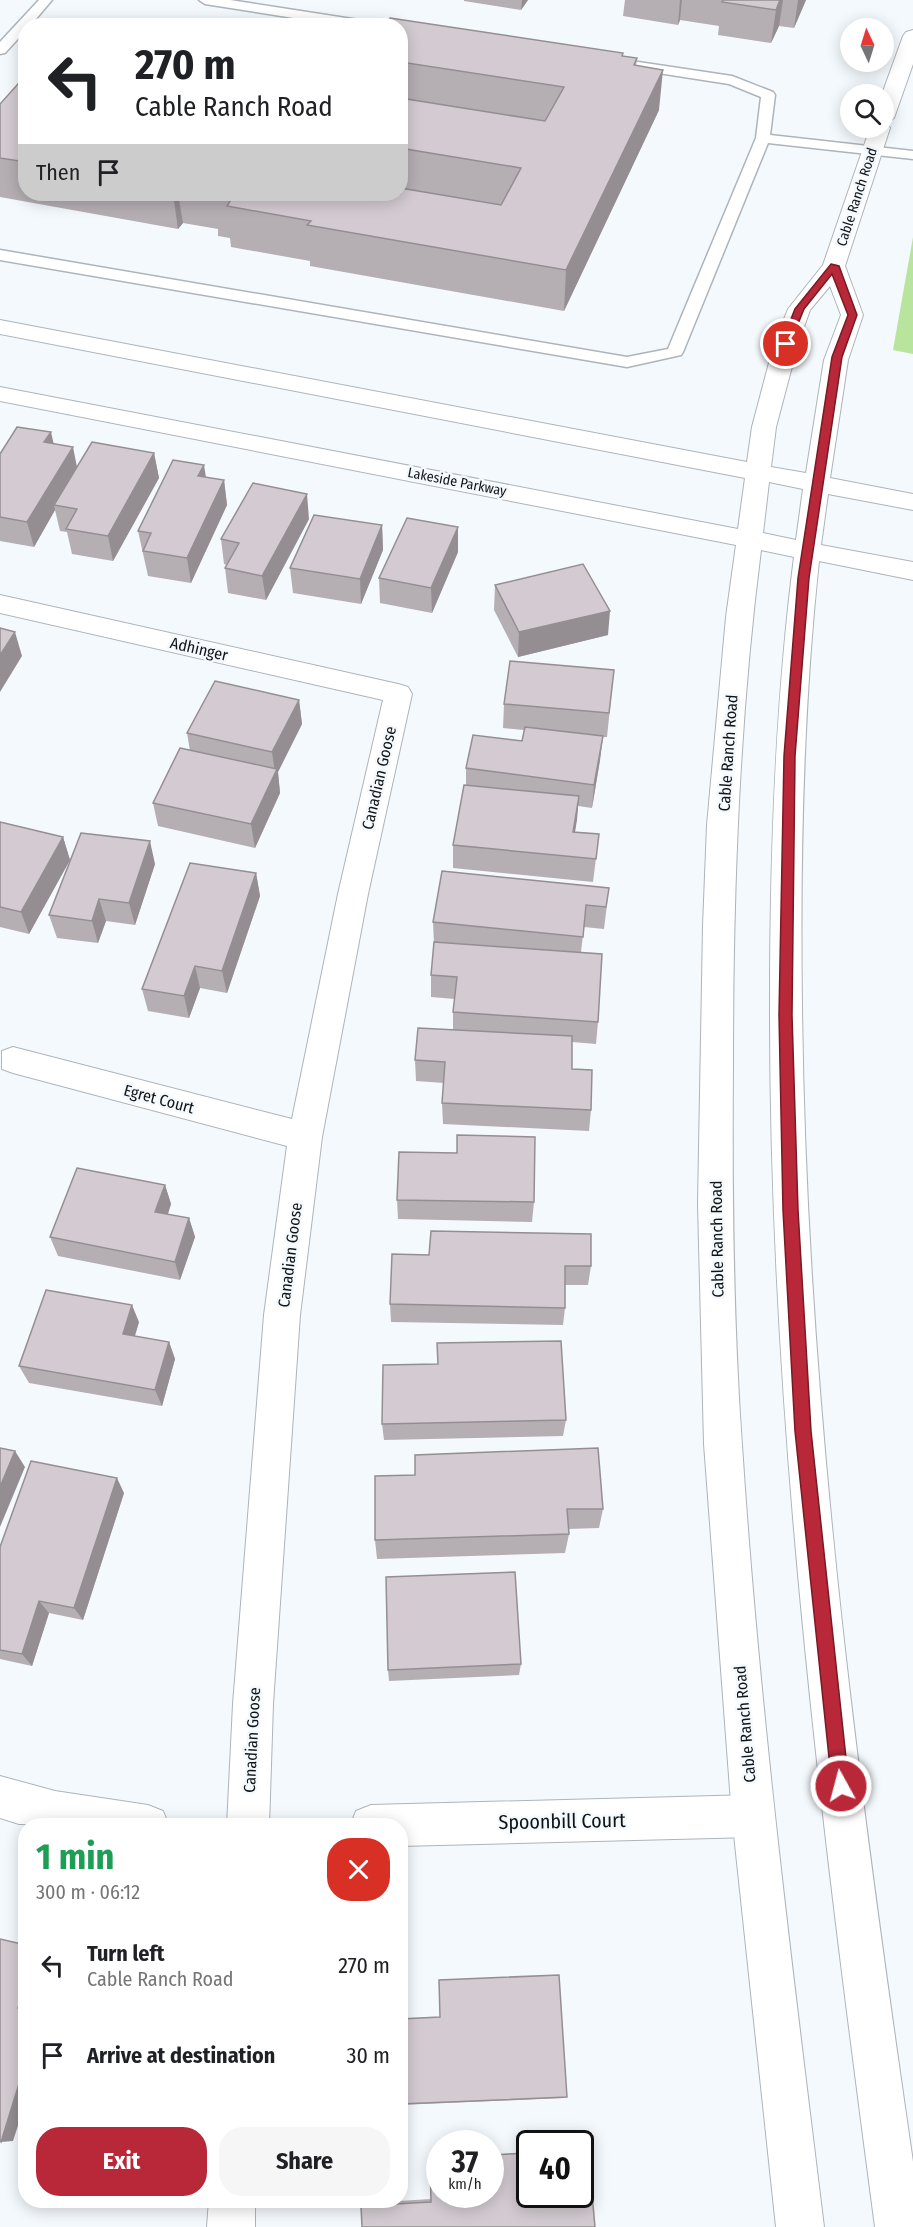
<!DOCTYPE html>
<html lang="en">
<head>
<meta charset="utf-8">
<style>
  :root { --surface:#fff; --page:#f6f6f6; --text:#202124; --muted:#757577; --accent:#b92839 }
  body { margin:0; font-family:"Fira Sans Condensed",sans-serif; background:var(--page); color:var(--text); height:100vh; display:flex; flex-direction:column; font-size:22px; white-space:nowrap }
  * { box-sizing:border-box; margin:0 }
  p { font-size:20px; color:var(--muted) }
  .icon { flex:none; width:33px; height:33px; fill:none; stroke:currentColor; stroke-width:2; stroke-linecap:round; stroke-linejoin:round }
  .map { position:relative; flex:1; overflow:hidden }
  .panel { position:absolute; left:18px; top:1818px; width:390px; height:390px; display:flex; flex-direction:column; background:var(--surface); border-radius:24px; box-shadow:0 3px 15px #0003 }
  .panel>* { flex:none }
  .top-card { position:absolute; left:18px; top:18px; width:390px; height:183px; border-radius:24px; box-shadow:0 3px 15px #0003; background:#fff; color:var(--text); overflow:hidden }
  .needle { width:39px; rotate:356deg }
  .buttons { position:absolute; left:840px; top:18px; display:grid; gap:12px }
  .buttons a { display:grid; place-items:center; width:54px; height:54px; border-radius:50%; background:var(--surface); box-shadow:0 3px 15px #0003; font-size:30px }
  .speed { position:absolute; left:426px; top:2130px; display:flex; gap:12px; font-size:30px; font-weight:700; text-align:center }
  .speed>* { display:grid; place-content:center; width:78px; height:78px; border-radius:50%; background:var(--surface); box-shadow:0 3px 15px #0003; line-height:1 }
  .speed small { font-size:15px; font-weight:400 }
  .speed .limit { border:3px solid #111; border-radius:9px; background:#fff; color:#111 }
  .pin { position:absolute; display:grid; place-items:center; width:51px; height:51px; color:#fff; margin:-26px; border:3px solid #fff; border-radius:50%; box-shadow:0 2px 6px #0007 }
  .me { position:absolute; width:66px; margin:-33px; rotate:353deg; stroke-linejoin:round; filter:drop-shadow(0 0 4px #0008) }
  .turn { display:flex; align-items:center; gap:21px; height:126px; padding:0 18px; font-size:27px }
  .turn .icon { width:78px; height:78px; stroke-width:2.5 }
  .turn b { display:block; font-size:42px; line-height:51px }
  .then { display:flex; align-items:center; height:57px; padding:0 18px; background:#0003; gap:12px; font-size:22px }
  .round { display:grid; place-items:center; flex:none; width:63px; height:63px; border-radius:24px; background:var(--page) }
  .summary { display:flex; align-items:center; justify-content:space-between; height:102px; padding:0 18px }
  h1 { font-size:36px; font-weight:700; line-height:45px; color:#1e9e55 }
  .cta { display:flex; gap:12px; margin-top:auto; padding:12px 18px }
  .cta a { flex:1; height:69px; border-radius:24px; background:var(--accent); color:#fff; font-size:24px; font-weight:700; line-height:69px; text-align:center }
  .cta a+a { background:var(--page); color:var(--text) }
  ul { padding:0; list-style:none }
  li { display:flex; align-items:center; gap:18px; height:90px; padding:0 18px }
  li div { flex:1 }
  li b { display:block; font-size:22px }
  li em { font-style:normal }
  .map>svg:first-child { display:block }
  .green { fill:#b9e49d }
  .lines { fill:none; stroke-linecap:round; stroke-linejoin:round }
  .lane-casing { stroke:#adb4bb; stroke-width:3 }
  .street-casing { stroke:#adb4bb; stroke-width:2 }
  .secondary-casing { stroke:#adb4bb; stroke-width:2 }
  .lane { fill:#fff; fill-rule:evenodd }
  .street { fill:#fff; fill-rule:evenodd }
  .secondary { fill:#fff; fill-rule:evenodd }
  .wall { fill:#b5afb4 }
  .shaded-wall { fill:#948e92 }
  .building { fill:#d3cbd1; stroke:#948e92; stroke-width:1.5 }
  .route { fill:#b92839; stroke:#781a25; stroke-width:1.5 }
  .labels { text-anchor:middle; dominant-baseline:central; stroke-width:5; stroke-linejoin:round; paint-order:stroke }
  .far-street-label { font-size:14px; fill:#111416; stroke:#f4f9fd }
  .street-label { font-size:16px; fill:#111416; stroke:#f4f9fd }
  .near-street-label { font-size:20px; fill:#111416; stroke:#f4f9fd }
</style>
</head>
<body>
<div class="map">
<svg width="913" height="2227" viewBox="0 0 913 2227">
  <rect width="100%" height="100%" fill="#f4f9fd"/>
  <path class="green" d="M913,237v117l-20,-4z"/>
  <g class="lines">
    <g class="lane-casing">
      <path id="lane" d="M39,0h13l-22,26h-4v4l-21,23 -5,1v-12z
        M199,0h31l142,22 6,4h-34l-139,-22z
        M605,57l127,19 41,16 2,3 -5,40 143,16v8l-145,-16 -85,209 -2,3 -54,12 -627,-107v-10l627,107 41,-8 88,-211 5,-41 -32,-13 -129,-20 -2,-3z"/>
    </g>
    <g class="street-casing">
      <path id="street" d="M0,595l398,89 10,3 4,7 -44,200 -46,243 -22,178 -27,389 -4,122h-42l6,-122 31,-389 23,-169 -274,-73 -11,-4v-18l11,-4 279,72 46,-225 45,-194 -383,-87z
        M0,1776l55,15 93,14 15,6 6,15 -150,-2 -19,-6z
        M753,1795l15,6 6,15 -6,15 -15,6 -353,9v-20h-50l6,-15 15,-6z
        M209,2200h46v27h-48z"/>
    </g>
    <g class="secondary-casing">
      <path id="secondary" d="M913,30v34l-19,54 -7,5 3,5 -45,138 18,49 -15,45 -18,118 83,16v16l-85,-16 -7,51 92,17v18l-94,-19c-16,148 -19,296 -17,444 4,389 55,773 111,1157v65h-38c-54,-408 -106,-813 -105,-1225 0,-149 5,-297 24,-445l-33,-7c-22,171 -28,343 -28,515 -1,126 0,253 9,380 17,262 50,522 82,782h-48l-44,-411 -28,-372 -6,-240 5,-278 4,-101 19,-208 10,-72 -736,-144v-14l738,142 7,-51 -745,-144v-14l747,142 5,-35 22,-83 14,-35 35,-44 47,-137h14l-2,-34 21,-58 3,-4zM830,286l11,29 -17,45 -18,113 -35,-6 5,-40 22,-83 12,-34zM769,482l34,7 -7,51 -33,-7z"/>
    </g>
    <use href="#lane" class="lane"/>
    <use href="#street" class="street"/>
    <use href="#secondary" class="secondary"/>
  </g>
  <path class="wall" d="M464,0h64l-7,10 -57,-9z
    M625,0h181l-12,28 -15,-2 -8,17 -53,-8 1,-9 -39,-6 -2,5 -55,-9z
    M400,26l237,32 -1,8 23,44 -95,201 -254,-45v-5l-79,-14 -1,-9 -12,-2v-7l-35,-6 -5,6 -178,-32v-93l26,-29v119h374z
    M53,444l24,23 77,-14 5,25 -46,83 -41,-7 -5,-22 -7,-1 -5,-21 -21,37 -34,-6v-87z
    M206,477l18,3 3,25 -36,78 -43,-7 -10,-45z
    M309,519l-43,81 -38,-7 -3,-25 2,-3 -3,-1 -3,-25z
    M382,525l1,25 -22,54 -68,-11 -3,-25z
    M458,552l-26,61 -52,-10 -1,-25z
    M495,585l113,50 -90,22 -24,-47z
    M614,670l-7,67h-5l-2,23 -8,48 -14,-2 -3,26 24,2 -6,48 -140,-14v-23l13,-60v-17l56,-27 2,-11 -21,-2 1,-24z
    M299,700l3,24 -24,48 2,21 -25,55 -97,-22 -5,-23 37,-52 -3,-18z
    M0,822l63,15 7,23 -41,74 -29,-7z
    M155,864l-20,61 -29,-4 -8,22 -41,-5 -8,-23z
    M256,873l4,23 -33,97 -27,-5 -11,30 -41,-7 -6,-22z
    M609,888l-5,41 -20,-2 -3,25 17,70 -2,22 -24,-2v27l19,41 -2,21 -146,-7 -1,-21 2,-20 -28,-2 -1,-21 38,-30v-18l2,-13 -24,-2v-22l3,-30 -1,-23z
    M457,1153l77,49 -2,20 -134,-3 -1,-19z
    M165,1185l6,19 -3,10 21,4 6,19 -15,43 -122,-24 -8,-19z
    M392,1254l199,12 -3,19h-23v23l-2,17 -172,-3 -1,-18z
    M139,1322l-4,14 34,6 6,17 -13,47 -133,-23 -10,-17z
    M566,1420l-3,16 -179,4 -2,-16z
    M375,1476l228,33 -4,19 -31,1 1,5 -4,19 -188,6 -2,-19z
    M124,1493l-41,127 -34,-7 -17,53 -32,-7v-112z
    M521,1664l-2,11 -130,6 -1,-11z
    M400,2019l167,78 -3,1 -164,7z
    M580,2149h8l7,78 -234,-21 4,-3 66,-4 -1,-40 1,-1h9v36h50v-39l40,-3v42h50z"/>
  <path class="shaded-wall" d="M522,0h6l-7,10z
    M680,0h2l-2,20 -2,5z
    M780,0h3l-4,26 -8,17 5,-33z
    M798,0h8l-12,28z
    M401,62l1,40 -2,3v-42z
    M663,70l-4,40 -95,201 2,-41z
    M173,194h5l5,29 -5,6z
    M51,432l6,26 -13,-16z
    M73,447l5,25 -24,33 1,5 -21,37 -7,-25z
    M154,453l5,25 -46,83 -5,-25z
    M204,465l4,25 -10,-14z
    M224,480l3,25 -36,78 -4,-25z
    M307,494l2,25 -43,81 -4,-24z
    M382,525l1,25 -22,54 -1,-25z
    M458,527v25l-26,61 -1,-25z
    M610,611l-2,24 -90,22 1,-25z
    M15,632l7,24 -22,36v-37z
    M299,700l3,24 -24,48 2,21 -25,55 -4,-24 24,-51 -3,-21z
    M603,736l-3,24 -8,48 2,-23z
    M579,796l-2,24 -6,35 2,-23z
    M63,837l7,23 -41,74 -8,-22z
    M150,841l5,23 -20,61 -6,-22z
    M256,873l4,23 -33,97 -5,-22z
    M99,899l7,22 -8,22 -6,-22z
    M195,966l5,22 -11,30 -5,-22z
    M165,1185l6,19 -9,27 -7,-19z
    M189,1218l6,19 -15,43 -5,-18z
    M132,1305l7,17 -9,29 -7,-17z
    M169,1342l6,17 -13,47 -7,-16z
    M15,1451l10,16 -25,60v-40z
    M117,1478l7,15 -41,127 -9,-12z
    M39,1601l10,12 -17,53 -10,-12z
    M26,1985v26l-8,-3z
    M26,2061v40l-13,40 -12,1z"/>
  <path class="building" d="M723,0h57l-4,10 -54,-8z
    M390,18l233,35 -1,3 15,2 -3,7 29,5 -97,200 -259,-45 4,-4 -84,-15 5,-8 -19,-3 1,-1h186v-6l101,17 20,-37 -121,-20v-50l145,23 19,-34 -163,-25 -1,1v-37h-15z
    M26,75v87l-26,-4v-54z
    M17,427l34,5 -7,10 29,5 -46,75 -27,-5v-63z
    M92,442l62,11 -46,83 -42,-7 11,-20 -23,-4z
    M173,460l31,5 -6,11 26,4 -37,78 -44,-7 8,-18 -13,-2z
    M253,483l54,11 -45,82 -37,-8 14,-25 -18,-4z
    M314,515l68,10 -22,54 -70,-11z
    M407,518l51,9 -27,61 -52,-10z
    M583,564l27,47 -91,21 -24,-47z
    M0,628l15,4 -15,23z
    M510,661l104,9 -5,43 -105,-9z
    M215,681l84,19 -27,52 -85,-19z
    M525,727l78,9 -9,49 -128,-17 7,-33 49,6z
    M180,748l97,21 -26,55 -98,-21z
    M464,785l115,11 -6,36 26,2 -3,25 -143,-14z
    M0,822l63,15 -42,75 -21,-5z
    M81,833l69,8 -21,62 -30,-4 -7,22 -43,-6z
    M190,863l66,10 -34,98 -27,-5 -11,30 -42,-7z
    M442,871l167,17 -3,19 -20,-2 -3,32 -150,-15z
    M434,942l168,12 -4,68 -145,-10 4,-35 -26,-2z
    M418,1028l154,8v33l20,1 -1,40 -149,-7 3,-41 -30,-2z
    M457,1135l78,2 -1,65 -137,-2 2,-48 58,1z
    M77,1168l88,17 -10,27 34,6 -14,44 -125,-25z
    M431,1231l160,3v32h-26v42l-175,-4 2,-50 37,1z
    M46,1290l86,15 -9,29 46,8 -14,48 -136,-24z
    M561,1341l5,79 -184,4 1,-59 55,-1 -1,-21z
    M0,1448l15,3 -15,36z
    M598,1448l5,61h-36l2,25 -194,6v-64l40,-1v-20z
    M31,1461l86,17 -43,130 -35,-7 -17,53 -22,-4v-103z
    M515,1572l6,92 -133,6 -2,-93z
    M0,1939l26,6v40l-8,23 8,3v50l-25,81 -1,-1z
    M559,1975l8,122 -167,7v-85l40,-2 -1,-37z
    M588,2149l7,78h-233l-1,-21 70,-4 -1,-43h10v35h50v-39l40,-2v41h50v-44z"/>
  <path class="route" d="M831,264l8,2 18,49 -15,42 -33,221 -14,178 -3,259 6,195 13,221 38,355 -2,7 -6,2 -6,-2 -3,-7 -37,-355 -12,-221 -4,-195 5,-259 14,-178 34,-221 16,-42 -16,-41 -28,35 -15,37 -8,-2 14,-35z"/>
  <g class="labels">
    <g class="far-street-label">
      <text transform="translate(857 197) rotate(-72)">Cable Ranch Road</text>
      <text transform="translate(457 482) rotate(11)">Lakeside Parkway</text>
    </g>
    <g class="street-label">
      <text transform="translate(199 649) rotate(13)">Adhinger</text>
      <text transform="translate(728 753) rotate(-86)">Cable Ranch Road</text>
      <text transform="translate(379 778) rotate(-77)">Canadian Goose</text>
      <text transform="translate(159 1099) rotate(15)">Egret Court</text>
      <text transform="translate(717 1239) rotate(-91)">Cable Ranch Road</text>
      <text transform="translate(290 1255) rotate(-83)">Canadian Goose</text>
      <text transform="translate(745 1724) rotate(-95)">Cable Ranch Road</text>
      <text transform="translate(252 1740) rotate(-87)">Canadian Goose</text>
    </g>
    <g class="near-street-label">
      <text transform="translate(562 1821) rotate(-1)">Spoonbill Court</text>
    </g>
  </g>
</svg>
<div class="buttons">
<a><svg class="needle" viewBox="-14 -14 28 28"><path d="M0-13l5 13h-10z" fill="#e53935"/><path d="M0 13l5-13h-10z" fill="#757577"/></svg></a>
<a><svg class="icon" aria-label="search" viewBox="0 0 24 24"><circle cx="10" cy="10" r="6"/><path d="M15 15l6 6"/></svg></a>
</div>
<div class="speed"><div>37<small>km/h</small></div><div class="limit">40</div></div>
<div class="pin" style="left:786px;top:344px;background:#d93025"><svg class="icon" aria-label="arrive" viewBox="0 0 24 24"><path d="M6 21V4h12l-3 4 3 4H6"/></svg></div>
<svg class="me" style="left:841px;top:1786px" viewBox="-20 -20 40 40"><circle r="17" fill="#b92839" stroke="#fff" stroke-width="3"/><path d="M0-11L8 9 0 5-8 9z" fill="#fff"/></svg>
<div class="top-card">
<div class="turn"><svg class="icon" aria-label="left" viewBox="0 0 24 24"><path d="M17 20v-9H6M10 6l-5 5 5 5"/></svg><div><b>270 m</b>Cable Ranch Road</div></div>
<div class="then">Then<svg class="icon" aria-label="arrive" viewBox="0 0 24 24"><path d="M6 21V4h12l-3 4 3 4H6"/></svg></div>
</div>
<section class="panel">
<div class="summary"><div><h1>1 min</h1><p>300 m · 06:12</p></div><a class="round" style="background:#d93025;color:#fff"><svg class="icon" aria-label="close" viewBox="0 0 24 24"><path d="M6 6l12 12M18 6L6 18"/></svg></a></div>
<ul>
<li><svg class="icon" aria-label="left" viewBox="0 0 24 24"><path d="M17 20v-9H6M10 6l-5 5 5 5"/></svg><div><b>Turn left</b><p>Cable Ranch Road</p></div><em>270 m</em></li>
<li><svg class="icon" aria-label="arrive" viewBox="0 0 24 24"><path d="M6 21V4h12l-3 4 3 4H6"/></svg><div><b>Arrive at destination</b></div><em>30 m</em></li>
</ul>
<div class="cta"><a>Exit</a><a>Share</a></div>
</section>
</div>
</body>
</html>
